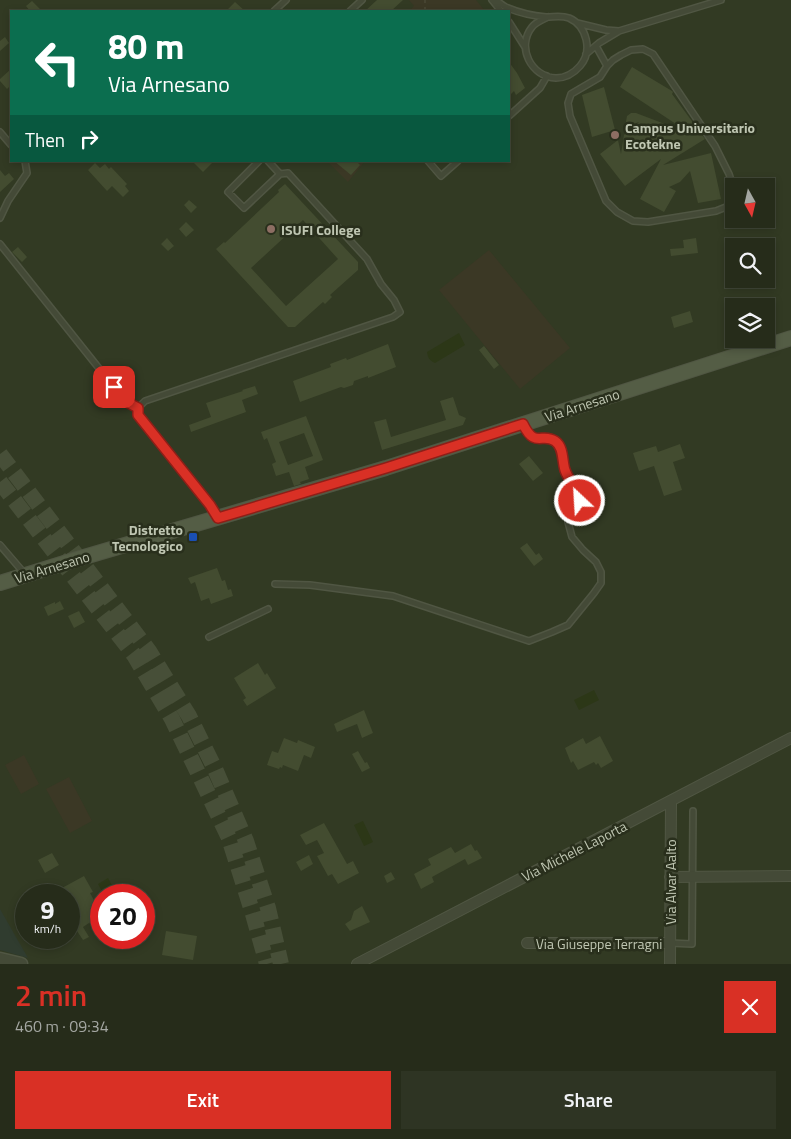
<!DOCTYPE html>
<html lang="en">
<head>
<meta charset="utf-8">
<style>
  :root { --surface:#262c1a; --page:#2e3423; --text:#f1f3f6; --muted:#a4a7a2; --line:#424839; --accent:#d93025 }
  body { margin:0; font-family:"Titillium Web",sans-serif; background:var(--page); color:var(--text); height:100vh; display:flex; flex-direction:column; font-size:19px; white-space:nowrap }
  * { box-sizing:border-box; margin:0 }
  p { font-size:16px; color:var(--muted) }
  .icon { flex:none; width:28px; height:28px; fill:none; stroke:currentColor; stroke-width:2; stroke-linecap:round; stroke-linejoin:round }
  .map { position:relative; height:964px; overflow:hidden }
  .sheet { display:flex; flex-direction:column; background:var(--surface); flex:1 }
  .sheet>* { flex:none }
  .top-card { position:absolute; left:10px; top:10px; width:500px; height:152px; border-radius:0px; box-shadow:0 2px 8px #0003,0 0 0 1px var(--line); background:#0b6e4f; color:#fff; overflow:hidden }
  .needle { width:32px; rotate:172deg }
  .tools { position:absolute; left:725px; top:178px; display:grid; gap:10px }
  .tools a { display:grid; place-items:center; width:50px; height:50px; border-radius:0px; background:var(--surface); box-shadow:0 2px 8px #0003,0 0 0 1px var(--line); font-size:25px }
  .speed { position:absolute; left:15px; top:884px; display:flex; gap:10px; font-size:25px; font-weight:700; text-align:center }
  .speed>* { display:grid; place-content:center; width:65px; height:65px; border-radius:50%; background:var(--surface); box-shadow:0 2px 8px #0003,0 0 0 1px var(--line); line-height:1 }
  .speed small { font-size:12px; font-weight:400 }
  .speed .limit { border:8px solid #d22; background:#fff; color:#111 }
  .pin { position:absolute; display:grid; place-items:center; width:42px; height:42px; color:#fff; margin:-21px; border-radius:10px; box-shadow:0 2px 8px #0006 }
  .me { position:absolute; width:55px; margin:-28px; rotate:335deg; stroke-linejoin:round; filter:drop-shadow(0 0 4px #0008) }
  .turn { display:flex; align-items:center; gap:18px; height:105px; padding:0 15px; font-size:22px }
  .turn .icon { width:65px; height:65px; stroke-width:2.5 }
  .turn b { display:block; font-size:35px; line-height:42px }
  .then { display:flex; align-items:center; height:48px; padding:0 15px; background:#0003; gap:10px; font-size:19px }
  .round { display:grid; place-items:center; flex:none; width:52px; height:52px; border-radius:0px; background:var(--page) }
  .head { display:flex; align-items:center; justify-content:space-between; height:85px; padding:0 15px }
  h1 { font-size:30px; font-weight:600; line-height:38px; color:var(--accent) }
  .cta { display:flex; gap:10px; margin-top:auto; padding:10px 15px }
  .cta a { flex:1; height:58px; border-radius:0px; background:var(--accent); color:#fff; font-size:20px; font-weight:600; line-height:58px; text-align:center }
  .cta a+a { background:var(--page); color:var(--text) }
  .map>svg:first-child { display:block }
  .medical { fill:#303c2f }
  .green { fill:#3b3825 }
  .water { fill:#2c3717 }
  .building { fill:#434c30; fill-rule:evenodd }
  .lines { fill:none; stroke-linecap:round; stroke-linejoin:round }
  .trunk-tunnel { stroke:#474f38; stroke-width:16; stroke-dasharray:16 8; stroke-linecap:butt }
  .service-casing { stroke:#505643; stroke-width:8 }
  .minor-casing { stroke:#505643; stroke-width:12 }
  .tertiary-casing { stroke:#505643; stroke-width:15 }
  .secondary-casing { stroke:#505643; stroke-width:16 }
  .path { stroke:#53503e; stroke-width:1; stroke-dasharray:4 4; stroke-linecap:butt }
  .service { stroke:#444a37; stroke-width:5 }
  .minor { stroke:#444a37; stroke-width:10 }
  .tertiary { stroke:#444a37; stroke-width:12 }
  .secondary { stroke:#545d45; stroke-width:14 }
  .route-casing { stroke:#8d1f18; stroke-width:12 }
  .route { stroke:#d93025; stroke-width:9 }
  .education-dot { fill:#8d6e63; stroke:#292f1c; stroke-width:2 }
  .transit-dot { fill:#1a4fb4; stroke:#292f1c; stroke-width:2 }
  .labels { text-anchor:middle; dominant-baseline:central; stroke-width:5; stroke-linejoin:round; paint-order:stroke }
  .poi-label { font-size:14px; font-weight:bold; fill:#bfc6b2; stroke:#292f1c; text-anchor:start }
  .street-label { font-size:14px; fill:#bfc6b2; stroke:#292f1c }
</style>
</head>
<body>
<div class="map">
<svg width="791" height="964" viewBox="0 0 791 964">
  <rect width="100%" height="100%" fill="#323a23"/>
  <path class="medical" d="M0,909l28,49 -28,-8z"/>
  <path class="green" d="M409,0h67l9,11h-76l5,-5z
    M327,161h38l-17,21z
    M489,250l81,98 -50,41 -81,-99z
    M24,755l15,29 -18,10 -16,-29z
    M69,777l23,44 -22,12 -24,-44z"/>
  <path class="water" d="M459,333l6,12 -30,18c-6,-3 -7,-5 -8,-11z
    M594,690l5,10 -20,10 -5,-10z
    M363,821l10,21 -9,4 -10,-21z
    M108,878l9,17h-13l-6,-11z"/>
  <path class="building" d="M377,0h26l-12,11h-26z
    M32,1l10,10h-12l-4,-5z
    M235,2l10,9h-19z
    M5,37l4,6 -9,8v-10z
    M509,62l8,11 8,15 -9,7 -2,-4 -5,5z
    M632,67l40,24 1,1 -1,2 33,45 -42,26 48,-12 10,46 -23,4 -8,-32 -10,11 -11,5 7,4 -12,21 -24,-13 21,-40 -36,27 -25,-32 18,-14 3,14 3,-19 15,-13 -14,5 2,-11 4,-3h5l42,16 1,-3 -59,-39z
    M11,69v16l-4,4 -7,-8v-2z
    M604,87l11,43 -23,7 -10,-42z
    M192,161h22l-11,11z
    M334,161h22l4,4 -9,10z
    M95,163l5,5 5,-4 4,5 2,-2 16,17 -2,2 4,5 -6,6 -11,-11 -5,5 -19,-21z
    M0,170l5,6 4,-3 5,6 -14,13z
    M285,184l73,78v8l-28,25 2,2 -7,7 -2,-2 -28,25h-7l-72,-78 8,-7 1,1 54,-51 -1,-2zM303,220l35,39 -52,47 -35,-38z
    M189,200l8,7 -6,6 -7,-8z
    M186,222l8,8 -8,7 -7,-8z
    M167,238l7,8 -6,5 -7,-7z
    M696,238l2,15 -27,3 -1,-7 14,-1 -1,-8z
    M18,247l9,10 -5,5 -10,-10z
    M690,311l3,11 -19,6 -3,-11z
    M388,344l8,23 -28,11v-2l-14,5 -1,4 -9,3 -3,-1 -41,15 -7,-21 38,-14 -1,-3 16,-6 1,2z
    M484,346l15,19 -5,4 -15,-19z
    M255,386l3,8 -16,6 4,12 -55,20 -2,-7 22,-8 -5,-14 37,-12 -1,-1z
    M453,397l6,18 7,3 -3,7 -81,25 -8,-28 12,-3 5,18 55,-17 -6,-19z
    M306,416l17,44 -18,7 4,12 -9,3 1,2 -7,2 -5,-14 -13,4 -4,-12 4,-2 -9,-24 -3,2 -3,-8zM304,433l9,23 -25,9 -9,-23z
    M680,444l5,14 -12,4 9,28 -18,6 -10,-30 -15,5 -6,-18 23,-7 2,6z
    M529,456l14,17 -10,8 -14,-17z
    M527,543l9,12 3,-2 4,6 -9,7 -14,-18z
    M217,568l5,13 3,-1 3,10 3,-1 2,7 -22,8 -2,-6 -8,3 -6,-19 -4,2 -3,-6z
    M60,601l4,8 -16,7 -4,-9 11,-5v2z
    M79,611l6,11 -11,6 -6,-12z
    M258,663l7,12 2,-2 9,15 -29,18 -4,-6 3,-2 -12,-20z
    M364,710l9,23 -11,5 -5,-14 -20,8 -3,-8z
    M600,736l13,25 -12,7 -3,-5 -2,2 -2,-3 -16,8 -5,-9 -2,2 -6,-15 18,-10 3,6z
    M284,738l13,5 1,-3 17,7 -4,11 -7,-3 -6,16 -15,-6 -1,3 -2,-1 -1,2 -12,-4 5,-14 6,2z
    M358,751l7,12 2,-1 3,6 -8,4 -10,-18z
    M324,823l23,41 6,-3 6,12 -21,11 -6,-10 -4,2 -11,-20 7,-3 -7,-13 -11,5 -6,-10z
    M471,844l4,7 2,-1 5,8 -14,7 -3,-6 -33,18 2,5 -13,7 -7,-15 17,-9 -3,-6 23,-12 4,6z
    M52,853l7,12 -14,8 -7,-13z
    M309,855l4,9 -12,7 -5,-9z
    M391,872l4,7 -8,4 -3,-7z
    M84,876l9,16 -3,1 11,20v2l-18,12 6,10 -6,3 -6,-9 -8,5v-41h-3l-4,-7z
    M362,906l8,16 -20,9 -5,-7 6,-4 3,-9z
    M166,931l31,5 -4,24 -31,-5z"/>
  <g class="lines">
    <path class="trunk-tunnel" d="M0,454l149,197 40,65 26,53 31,72 22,67 13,56
      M0,482l134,173 38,64 30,62 27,57 24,76 14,50"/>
    <g class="service-casing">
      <path id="service" d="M492,0l9,11
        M496,0c4,3 8,7 12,8 12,5 26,8 38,9 8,0 15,-2 23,1 18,8 24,33 11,48 -6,7 -15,12 -24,12 -25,-1 -40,-31 -24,-51 4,-5 10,-7 16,-10
        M274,11l12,-11
        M350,11l12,-11
        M509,22l16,25
        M577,23l29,7 13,1
        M596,46l11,20
        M586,54l13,-11 20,-12 102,-31
        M509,116l31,-28 7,-12
        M0,132l11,13
        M268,161l12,13
        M428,161l13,15 17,-15
        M734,189l-5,-15 -14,-28 -62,-92 -10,-5 -12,1 -10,5 -8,5 -6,6 -7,11 -29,17 -3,9 2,13 36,85 11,11 16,9 15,1 68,-11 15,-6 3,-6
        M0,218l8,-17 19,-28 -2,-12
        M0,244l125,157 13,7
        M218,517l-8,-12 -73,-90 1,-7 7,-7 248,-84 7,-5 -6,-12 -13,-16 -14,-25 -79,-86 -8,1 -36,34 -16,-16 31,-31
        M0,545l24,28
        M275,584l35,1 83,11 136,45 23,-9 16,-7 26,-32 7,-10v-11l-5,-10 -13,-12 -11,-13 -4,-15 4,-9 8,-12c-2,-14 -11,-19 -15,-31 -3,-9 -1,-23 -10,-29 -13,-9 -20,8 -32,-16
        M209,637l59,-28
        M670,943l22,1 1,-133"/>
    </g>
    <g class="minor-casing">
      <path id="minor" d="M670,877l121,-1
        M527,943h143
        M357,964l434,-226
        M670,964l1,-163"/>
    </g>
    <g class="tertiary-casing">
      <path id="tertiary" d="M0,959l21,5"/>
    </g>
    <g class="secondary-casing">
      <path id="secondary" d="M0,583l74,-23 312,-92 405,-130"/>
    </g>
    <path class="path" d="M425,11v-11"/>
    <use href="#service" class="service"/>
    <use href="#minor" class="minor"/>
    <use href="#tertiary" class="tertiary"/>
    <use href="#secondary" class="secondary"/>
  </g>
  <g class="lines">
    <g class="route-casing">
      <path id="route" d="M114,387l11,14 13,7v7l72,90 8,13 168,-50 137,-44c12,25 19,8 32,17 9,6 7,20 10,29 4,12 13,17 15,31"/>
    </g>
    <use href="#route" class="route"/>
  </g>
  <g class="education-dot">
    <circle cx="615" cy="135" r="5"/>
    <circle cx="271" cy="229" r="5"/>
  </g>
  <rect class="transit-dot" x="188" y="532" width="10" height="10" rx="2.5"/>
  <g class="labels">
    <g class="poi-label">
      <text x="625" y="127">Campus Universitario<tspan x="625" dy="16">Ecotekne</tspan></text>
      <text x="281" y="229">ISUFI College</text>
      <text x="183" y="529" text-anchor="end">Distretto<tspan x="183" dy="16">Tecnologico</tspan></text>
    </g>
    <g class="street-label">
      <text transform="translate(582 405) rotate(-18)">Via Arnesano</text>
      <text transform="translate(52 567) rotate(-17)">Via Arnesano</text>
      <text transform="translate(574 851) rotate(-27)">Via Michele Laporta</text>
      <text transform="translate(670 882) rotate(-90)">Via Alvar Aalto</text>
      <text x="599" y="943">Via Giuseppe Terragni</text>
    </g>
  </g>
</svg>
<div class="tools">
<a><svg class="needle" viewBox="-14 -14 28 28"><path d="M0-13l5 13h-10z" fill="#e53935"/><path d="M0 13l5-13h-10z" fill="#a4a7a2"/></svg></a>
<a><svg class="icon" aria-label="search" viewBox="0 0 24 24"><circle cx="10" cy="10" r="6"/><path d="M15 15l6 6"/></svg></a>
<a><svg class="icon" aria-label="layers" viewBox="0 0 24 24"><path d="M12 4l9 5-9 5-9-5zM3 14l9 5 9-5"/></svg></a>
</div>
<div class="speed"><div>9<small>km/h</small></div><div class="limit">20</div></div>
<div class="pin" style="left:114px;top:387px;background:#d93025"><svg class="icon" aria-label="arrive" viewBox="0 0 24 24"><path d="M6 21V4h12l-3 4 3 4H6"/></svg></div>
<svg class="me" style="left:580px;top:501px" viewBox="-20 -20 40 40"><circle r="17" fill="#d93025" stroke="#fff" stroke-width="3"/><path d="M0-11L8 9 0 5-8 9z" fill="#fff"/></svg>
<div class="top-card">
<div class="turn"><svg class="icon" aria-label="left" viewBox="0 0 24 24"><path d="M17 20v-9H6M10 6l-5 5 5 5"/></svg><div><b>80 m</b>Via Arnesano</div></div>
<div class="then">Then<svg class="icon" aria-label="right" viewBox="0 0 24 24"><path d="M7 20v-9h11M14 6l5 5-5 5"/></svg></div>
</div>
</div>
<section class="sheet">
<div class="head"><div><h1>2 min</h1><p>460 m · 09:34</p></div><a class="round" style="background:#d93025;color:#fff"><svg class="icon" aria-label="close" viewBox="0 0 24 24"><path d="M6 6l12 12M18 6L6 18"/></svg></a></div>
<div class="cta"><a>Exit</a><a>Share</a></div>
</section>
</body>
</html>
